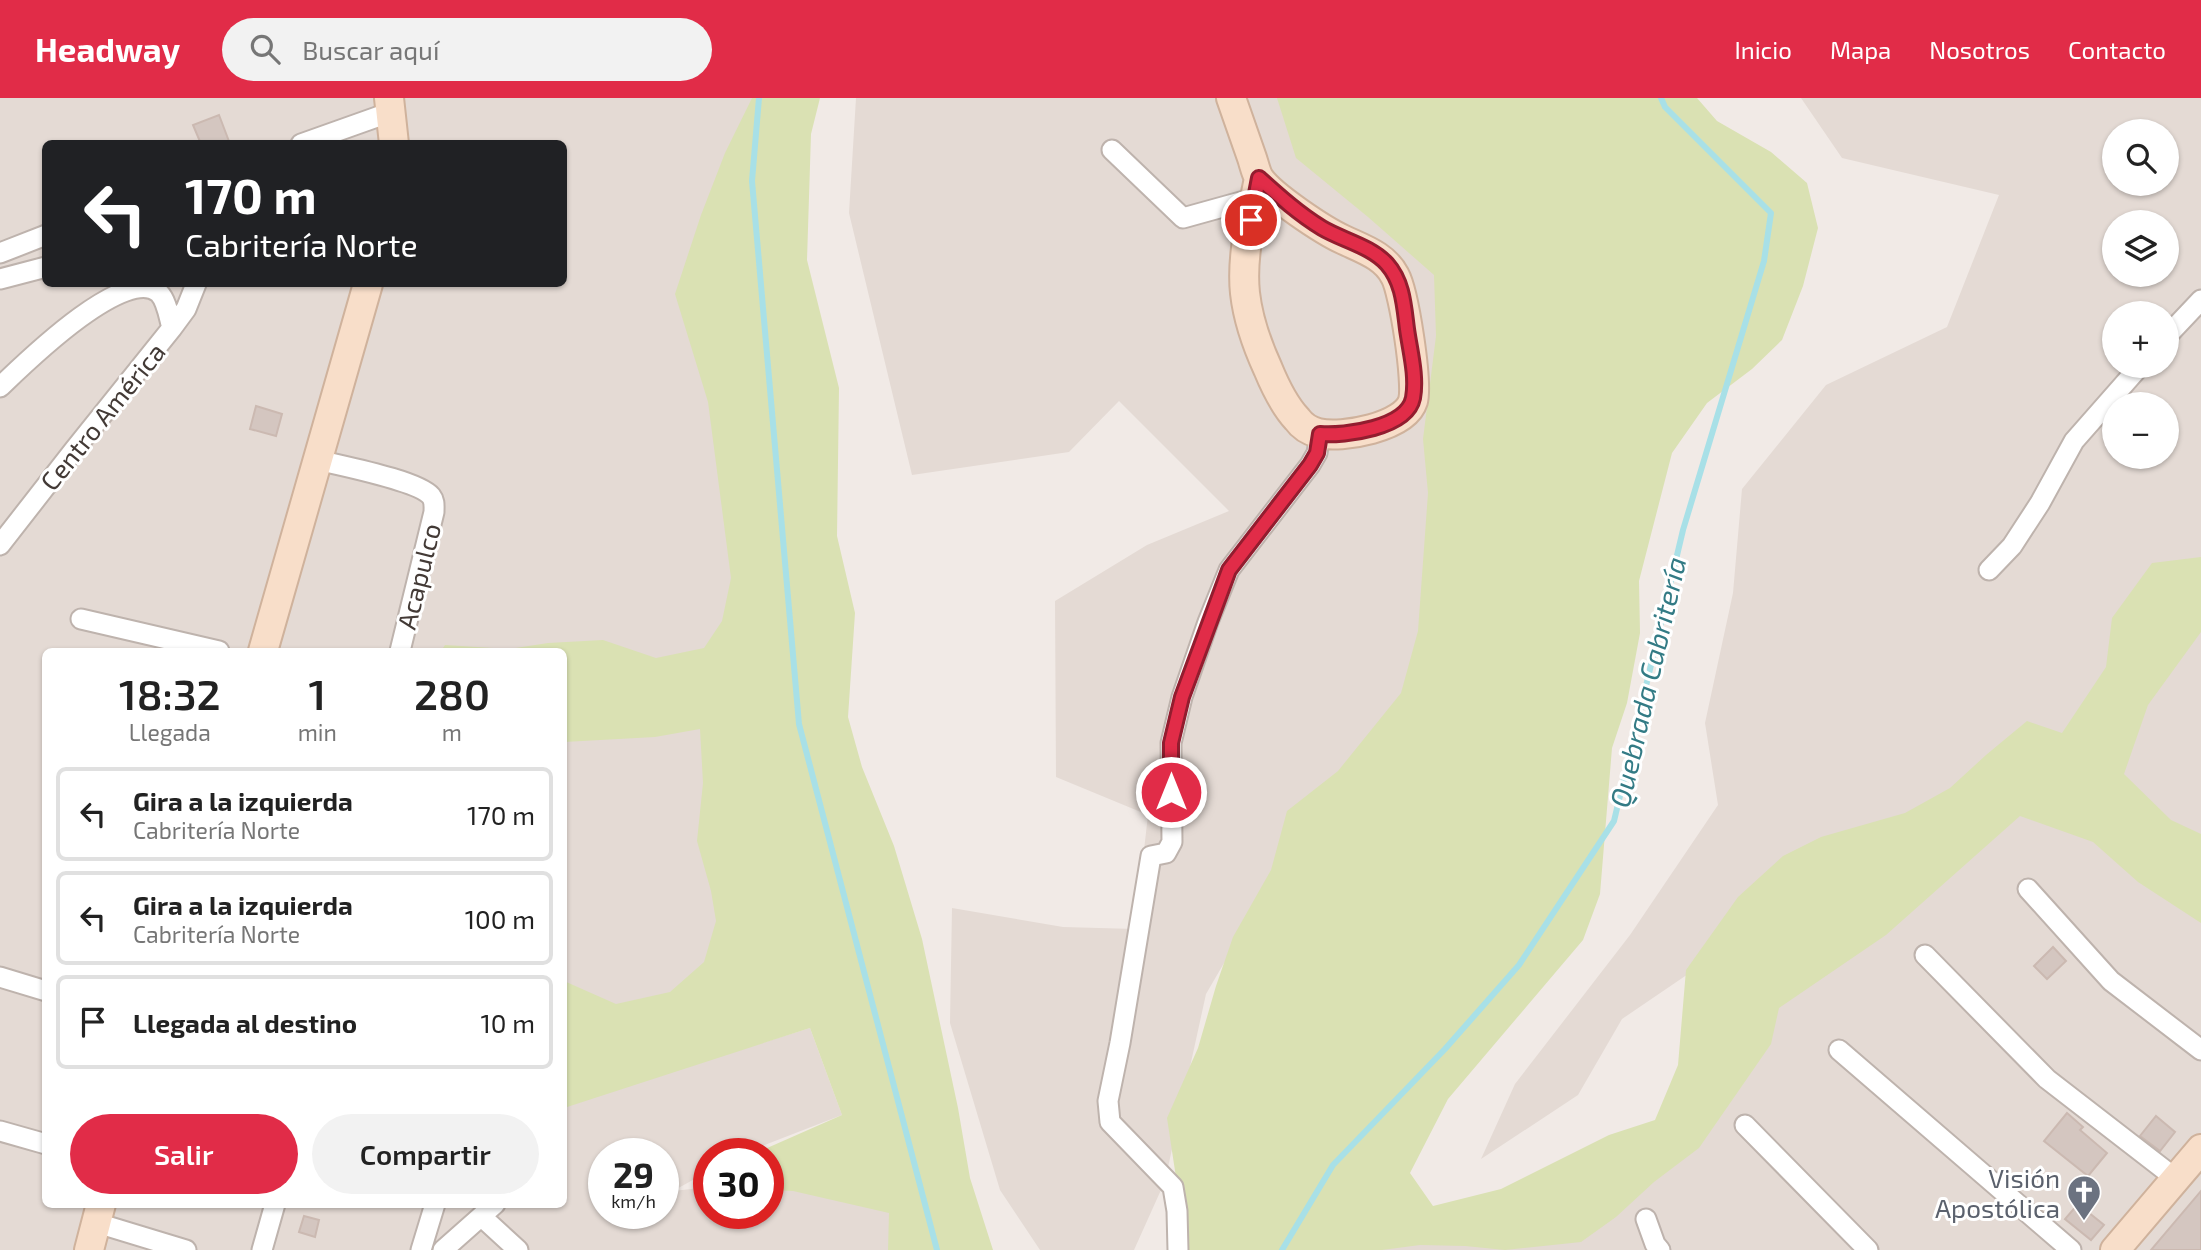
<!DOCTYPE html>
<html lang="es">
<head>
<meta charset="utf-8">
<style>
  :root { --surface:#fff; --page:#f2f2f2; --text:#222; --muted:#767676; --line:#e0e0e0; --accent:#e12c48 }
  body { margin:0; font-family:"Exo 2",sans-serif; background:var(--page); color:var(--text); height:100vh; display:flex; flex-direction:column; font-size:26px; white-space:nowrap }
  * { box-sizing:border-box; margin:0 }
  p { font-size:23px; color:var(--muted) }
  .icon { flex:none; width:38px; height:38px; fill:none; stroke:currentColor; stroke-width:2; stroke-linecap:round; stroke-linejoin:round }
  .map { position:relative; flex:1; overflow:hidden }
  .sheet { position:absolute; left:42px; top:550px; width:525px; height:560px; display:flex; flex-direction:column; background:var(--surface); border-radius:10px; box-shadow:0 2px 5px #0004 }
  .sheet>* { flex:none }
  .top-card { position:absolute; left:42px; top:42px; width:525px; height:147px; border-radius:10px; box-shadow:0 2px 5px #0004; background:#202124; color:#fff; overflow:hidden }
  .controls { position:absolute; left:2102px; top:21px; display:grid; gap:14px }
  .controls a { display:grid; place-items:center; width:77px; height:77px; border-radius:50%; background:var(--surface); box-shadow:0 2px 5px #0004; font-size:35px }
  .speed { position:absolute; left:588px; top:1040px; display:flex; gap:14px; font-size:35px; font-weight:700; text-align:center }
  .speed>* { display:grid; place-content:center; width:91px; height:91px; border-radius:50%; background:var(--surface); box-shadow:0 2px 5px #0004; line-height:1 }
  .speed small { font-size:18px; font-weight:400 }
  .speed .limit { border:10px solid #d22; background:#fff; color:#111 }
  .pin { position:absolute; display:grid; place-items:center; width:60px; height:60px; color:#fff; margin:-30px; border:4px solid #fff; border-radius:50%; box-shadow:0 2px 7px #0007 }
  .me { position:absolute; width:77px; margin:-38px; rotate:0deg; stroke-linejoin:round; filter:drop-shadow(0 0 5px #0008) }
  .turn { display:flex; align-items:center; gap:24px; height:147px; padding:0 28px; font-size:32px }
  .turn .icon { width:91px; height:91px; stroke-width:2.5 }
  .turn b { display:block; font-size:49px; line-height:60px }
  .eta { display:flex; justify-content:space-evenly; align-items:center; height:119px; text-align:center }
  .eta b { font-size:42px; font-weight:600; line-height:49px }
  .cta { display:flex; gap:14px; margin-top:auto; padding:14px 28px }
  .cta a { flex:1; height:80px; border-radius:42px; background:var(--accent); color:#fff; font-size:28px; font-weight:600; line-height:80px; text-align:center }
  .cta a+a { background:var(--page); color:var(--text) }
  ul { padding:0; list-style:none }
  li { display:flex; align-items:center; gap:21px; height:94px; margin:0 14px 10px; padding:0 14px; border:4px solid var(--line); border-radius:10px }
  li div { flex:1 }
  li b { display:block; font-size:26px }
  li em { font-style:normal }
  header { display:flex; align-items:center; gap:42px; box-sizing:border-box; height:98px; padding:0 35px; background:var(--accent); color:#fff }
  header strong { font-size:33px }
  nav { display:flex; gap:38px; margin-inline-start:auto; font-size:24px }
  .search { width:490px; height:63px; background:var(--page); display:flex; align-items:center; gap:18px; box-sizing:border-box; padding:0 24px; border-radius:38px; color:var(--muted); font-size:26px }
  .map>svg:first-child { display:block }
  .residential { fill:#e4dad4; fill-rule:evenodd }
  .green { fill:#dae1b3 }
  .lines { fill:none; stroke-linecap:round; stroke-linejoin:round }
  .stream { stroke:#a8e0e7; stroke-width:6 }
  .building { fill:#d4c6c0; stroke:#cbb9b1; stroke-width:2 }
  .street-casing { stroke:#beb3ad; stroke-width:23 }
  .secondary-casing { stroke:#cfb29c; stroke-width:32 }
  .street { stroke:#fff; stroke-width:19 }
  .secondary { stroke:#f8dec9; stroke-width:28 }
  .route-casing { stroke:#921d2f; stroke-width:18 }
  .route { stroke:#e12c48; stroke-width:12 }
  .labels { text-anchor:middle; dominant-baseline:central; stroke-width:6; stroke-linejoin:round; paint-order:stroke }
  .street-label { font-size:26px; fill:#433a36; stroke:#fff }
  .worship-label { font-size:26px; fill:#5b616d; stroke:#fff; text-anchor:end }
  .water-label { font-size:28px; font-style:italic; fill:#337b85; stroke:#fff }
</style>
</head>
<body>
<header>
<strong>Headway</strong>
<div class="search"><svg class="icon" aria-label="search" viewBox="0 0 24 24"><circle cx="10" cy="10" r="6"/><path d="M15 15l6 6"/></svg>Buscar aquí</div>
<nav><a>Inicio</a><a>Mapa</a><a>Nosotros</a><a>Contacto</a></nav>
</header>
<div class="map">
<svg width="2201" height="1152" viewBox="0 0 2201 1152">
  <rect width="100%" height="100%" fill="#f1eae6"/>
  <path class="residential" d="M0,0h759l-45,302 22,179 -9,45 -20,29 -52,11 -53,-18 -72,5h-484v553h518v-99l246,-77 32,87 -98,38h-35v18l-36,20 36,-4v26h59v-28l127,24 -2,41h-893zM46,46h518v140h-518zM604,1055h59v60h-59z
    M856,0h427l157,174 -7,221 -9,139 -18,64 -129,176 -71,122 -41,187 -31,69h-94l-40,-60 -50,-167 2,-115 111,19 72,2 13,-114 -92,-38 -1,-176 92,-56 82,-34 -110,-110 -50,51 -157,23 -63,-262z
    M1801,0h400v464l-90,107 -47,71 -110,53 -332,226 -44,76 -97,64 34,-75 115,-149 88,-130 -13,-82 28,-130 9,-104 84,-104 121,-58 52,-132 -157,-37zM2114,33h52v53h-52zM2114,124h52v53h-52zM2114,215h52v53h-52zM2114,306h52v53h-52z
    M2201,524v218l-33,-15 -51,-49 26,-73z
    M705,624l17,199 -14,44 -35,32 -57,13 -52,-23v-251z
    M2019,711l76,28 106,80v333h-834l17,-7 195,-7 195,-231z"/>
  <path class="green" d="M752,0h68l-9,36 -4,126 32,128 -2,148 18,77 -7,104 14,50 32,79 28,93 36,169 12,70 23,72h-105l1,-37 -96,-22 -25,-1v-37h-12l86,-38 -32,-87 -246,80v-127l52,23 54,-12 34,-30 12,-41 -5,-30 -14,-50 6,-58 -3,-54 -45,8 -91,5v-91h-123l4,-6 64,4 39,-6 55,-3 53,18 48,-10 18,-27 9,-43 -23,-176 -33,-108 26,-79 24,-62z
    M1277,0h420l20,23 54,31 36,31 11,45 -15,58 -21,54 -30,29 -45,34 -35,50 -33,128 1,52 -13,70 -15,45 -12,146 -17,46 -135,159 -38,74 23,33 68,-17 108,-54 46,-15 23,-55 8,-95 52,-73 45,-41 38,-19 84,-24 45,-25 36,-33 41,-34 35,12 44,-66 6,-49 40,-55 49,-6v75l-53,73 -24,69 47,46 30,14v89l-63,-41 -45,-40 -73,-26 -134,119 -107,73 -8,36 -72,104 -45,34 -38,35 -35,25 -76,8 -40,-4 -45,-1 -38,5h-195l-20,-132 31,-70 18,-62 17,-49 38,-67 16,-59 51,-40 63,-78 17,-62 10,-138 -5,-54 13,-103 -2,-61 -66,-58 -72,-59z"/>
  <g class="lines">
    <path class="stream" d="M759,0l-7,83 47,543 138,526
      M1282,1152l51,-85 112,-116 74,-84 95,-144 69,-291 81,-269 7,-48 -106,-106 -4,-9"/>
  </g>
  <path class="building" d="M219,17l11,29h-29l-8,-19z
    M256,308l26,8 -6,22 -26,-7z
    M2053,849l13,14 -19,18 -13,-13z
    M2067,1015l16,14 -3,3 27,23 -19,23 -44,-35z
    M2156,1018l19,16 -15,19 -20,-15z
    M2201,1093v59h-50z
    M2078,1106l26,21 -13,15 -26,-21z
    M304,1118l15,4 -4,17 -16,-5z"/>
  <g class="lines">
    <g class="street-casing">
      <path id="street" d="M301,46l90,-32
        M1112,52l71,68 72,-20
        M0,155l46,-18
        M0,181l46,-12
        M2166,239l35,-37
        M0,289c23,-22 126,-124 159,-94 8,8 10,25 13,35
        M318,362c23,6 99,20 113,36 4,5 3,10 3,16l-34,139
        M0,447l74,-95 98,-122 14,-19 10,-25
        M1989,472l23,-24 28,-43 34,-62 66,-75
        M81,521l138,32
        M2028,791l83,92 90,69
        M1925,857l122,124 128,99
        M0,879l46,14
        M1839,952l232,200
        M1745,1027l123,125
        M0,1033l46,13
        M482,1119l36,33
        M1646,1121l9,25 5,6
        M97,1125l89,27
        M262,1152l13,-46
        M421,1152l14,-46
        M443,1152l52,-46
        M1178,1152l-1,-39 -4,-24 -63,-65 -2,-21 12,-58 31,-187 15,-3 6,-11 -1,-99 11,-46 26,-75 21,-52 81,-105 7,-12 3,-19"/>
    </g>
    <g class="secondary-casing">
      <path id="secondary" d="M389,0l5,46
        M1231,0c7,20 14,40 21,60 2,6 4,15 7,20 12,18 65,53 85,62 19,9 41,16 51,36 9,16 23,107 18,125 -8,26 -71,38 -95,32 -8,-2 -16,-7 -21,-14 -13,-14 -22,-33 -29,-50 -11,-24 -20,-49 -23,-76 -4,-38 7,-78 14,-115
        M263,553l105,-367
        M89,1152l12,-46
        M2115,1152l86,-101"/>
    </g>
    <use href="#street" class="street"/>
    <use href="#secondary" class="secondary"/>
  </g>
  <g class="lines">
    <g class="route-casing">
      <path id="route" d="M1171,694v-49l11,-46 47,-127 81,-105 7,-12 3,-19c25,2 87,-6 93,-36 4,-22 -3,-47 -6,-69 -3,-23 -4,-47 -20,-65 -16,-18 -45,-24 -65,-36 -23,-14 -43,-32 -63,-50l-8,42"/>
    </g>
    <use href="#route" class="route"/>
  </g>
  <defs>
    <g id="church-pin" transform="scale(1.75)"><path d="M0 17L-7.5 6A9.5 9.5 0 1 1 7.5 6Z" fill="#6b7280" stroke="#fff"/><path d="M-1.2-6h2.4v3.5h3.3v2.4h-3.3V6h-2.4V-.1h-3.3v-2.4h3.3Z" fill="#fff"/></g>
  </defs>
  <g fill-rule="evenodd">
    <use href="#church-pin" x="2084" y="1094"/>
  </g>
  <g class="labels">
    <g class="street-label">
      <text transform="translate(102 318) rotate(-51)">Centro América</text>
      <text transform="translate(418 478) rotate(-76)">Acapulco</text>
    </g>
    <g class="worship-label">
      <text x="2060" y="1079">Visión<tspan x="2060" dy="30">Apostólica</tspan></text>
    </g>
    <g class="water-label">
      <text transform="translate(1647 584) rotate(-77)">Quebrada Cabritería</text>
    </g>
  </g>
</svg>
<div class="controls">
<a><svg class="icon" aria-label="search" viewBox="0 0 24 24"><circle cx="10" cy="10" r="6"/><path d="M15 15l6 6"/></svg></a>
<a><svg class="icon" aria-label="layers" viewBox="0 0 24 24"><path d="M12 4l9 5-9 5-9-5zM3 14l9 5 9-5"/></svg></a>
<a>+</a>
<a>−</a>
</div>
<div class="speed"><div>29<small>km/h</small></div><div class="limit">30</div></div>
<div class="pin" style="left:1251px;top:122px;background:#d93025"><svg class="icon" aria-label="arrive" viewBox="0 0 24 24"><path d="M6 21V4h12l-3 4 3 4H6"/></svg></div>
<svg class="me" style="left:1171px;top:694px" viewBox="-20 -20 40 40"><circle r="17" fill="#e12c48" stroke="#fff" stroke-width="3"/><path d="M0-11L8 9 0 5-8 9z" fill="#fff"/></svg>
<div class="top-card">
<div class="turn"><svg class="icon" aria-label="left" viewBox="0 0 24 24"><path d="M17 20v-9H6M10 6l-5 5 5 5"/></svg><div><b>170 m</b>Cabritería Norte</div></div>
</div>
<section class="sheet">
<div class="eta">
<div><b>18:32</b><p>Llegada</p></div>
<div><b>1</b><p>min</p></div>
<div><b>280</b><p>m</p></div>
</div>
<ul>
<li><svg class="icon" aria-label="left" viewBox="0 0 24 24"><path d="M17 20v-9H6M10 6l-5 5 5 5"/></svg><div><b>Gira a la izquierda</b><p>Cabritería Norte</p></div><em>170 m</em></li>
<li><svg class="icon" aria-label="left" viewBox="0 0 24 24"><path d="M17 20v-9H6M10 6l-5 5 5 5"/></svg><div><b>Gira a la izquierda</b><p>Cabritería Norte</p></div><em>100 m</em></li>
<li><svg class="icon" aria-label="arrive" viewBox="0 0 24 24"><path d="M6 21V4h12l-3 4 3 4H6"/></svg><div><b>Llegada al destino</b></div><em>10 m</em></li>
</ul>
<div class="cta"><a>Salir</a><a>Compartir</a></div>
</section>
</div>
</body>
</html>
